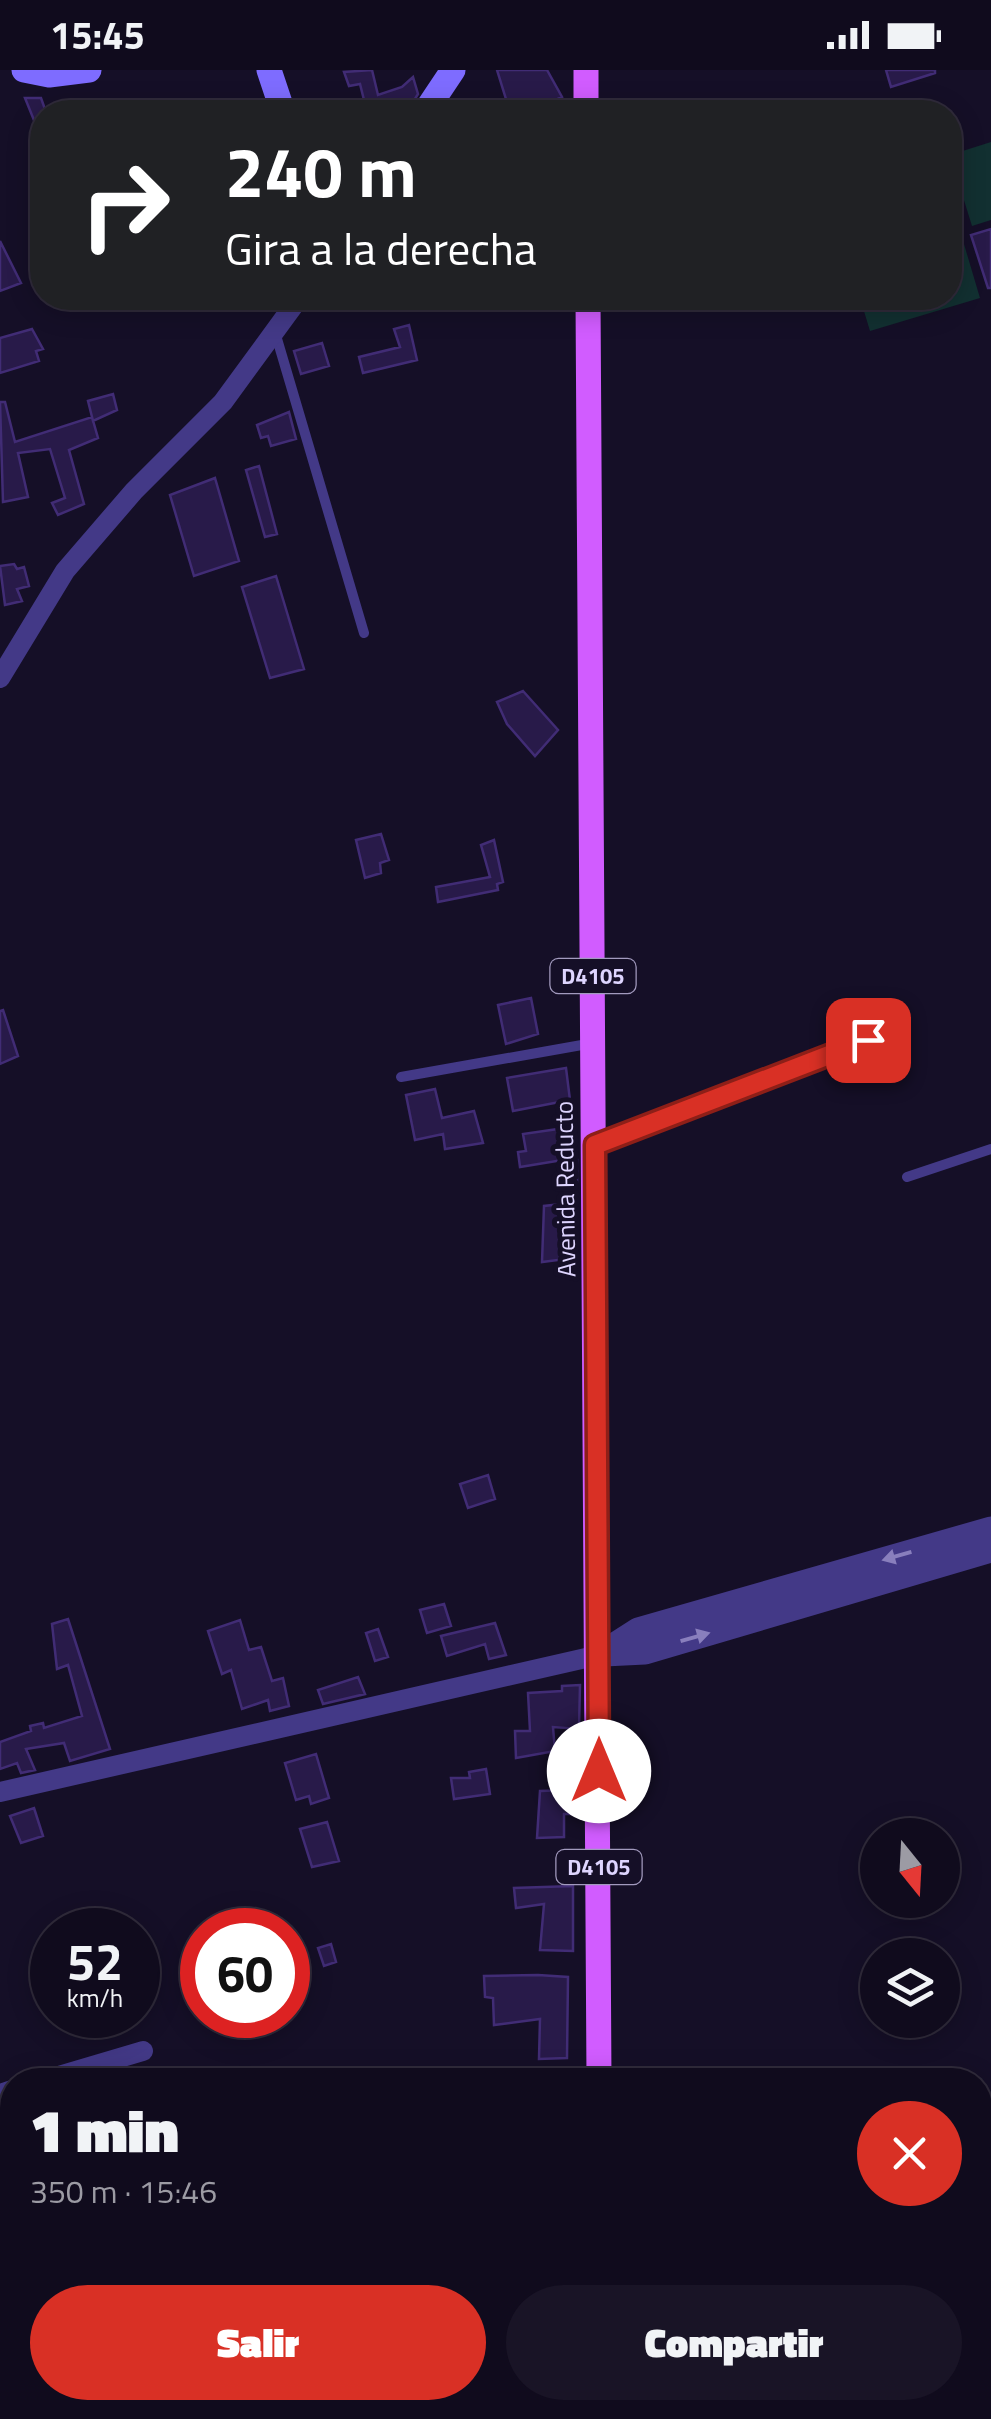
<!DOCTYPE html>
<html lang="es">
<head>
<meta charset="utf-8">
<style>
  :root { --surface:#100b1d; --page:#191426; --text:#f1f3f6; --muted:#9c9ba4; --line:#302b3b; --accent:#d93025 }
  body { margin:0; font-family:"Titillium Web",sans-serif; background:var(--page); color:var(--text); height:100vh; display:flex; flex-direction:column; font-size:38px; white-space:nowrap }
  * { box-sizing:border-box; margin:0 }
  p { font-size:32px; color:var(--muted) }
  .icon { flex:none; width:55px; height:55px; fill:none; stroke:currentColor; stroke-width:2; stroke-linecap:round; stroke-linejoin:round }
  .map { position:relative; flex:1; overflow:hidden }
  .drawer { position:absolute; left:0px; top:1998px; width:992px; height:352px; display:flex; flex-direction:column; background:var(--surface); border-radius:40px 40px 0 0; box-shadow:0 5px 25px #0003,0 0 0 2px var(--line) }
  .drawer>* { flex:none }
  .guide { position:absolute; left:30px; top:30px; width:932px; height:210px; border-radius:40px; box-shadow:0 5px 25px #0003,0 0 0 2px var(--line); background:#202124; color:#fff; overflow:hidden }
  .needle { width:65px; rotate:162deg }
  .tools { position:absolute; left:860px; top:1748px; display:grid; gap:20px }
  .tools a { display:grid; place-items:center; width:100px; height:100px; border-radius:50%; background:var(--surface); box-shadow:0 5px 25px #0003,0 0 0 2px var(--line); font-size:50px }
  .speed { position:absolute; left:30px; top:1838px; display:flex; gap:20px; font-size:50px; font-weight:700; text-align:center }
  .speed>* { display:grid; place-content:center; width:130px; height:130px; border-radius:50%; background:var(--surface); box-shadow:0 5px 25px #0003,0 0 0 2px var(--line); line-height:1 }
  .speed small { font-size:25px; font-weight:400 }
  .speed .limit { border:15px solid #d22; background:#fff; color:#111 }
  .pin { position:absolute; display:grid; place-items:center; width:85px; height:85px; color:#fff; margin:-42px; border-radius:20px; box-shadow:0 5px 15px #0006 }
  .me { position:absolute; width:110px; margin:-55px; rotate:0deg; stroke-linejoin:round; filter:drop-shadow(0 0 8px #0008) }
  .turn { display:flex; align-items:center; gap:35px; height:210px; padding:0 30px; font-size:45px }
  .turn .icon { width:130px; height:130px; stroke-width:2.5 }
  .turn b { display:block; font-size:70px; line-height:85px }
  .round { display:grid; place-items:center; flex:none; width:105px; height:105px; border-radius:52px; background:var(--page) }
  .head { display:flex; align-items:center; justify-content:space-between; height:170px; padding:0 30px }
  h1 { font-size:60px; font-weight:800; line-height:75px }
  .button { display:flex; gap:20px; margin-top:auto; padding:20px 30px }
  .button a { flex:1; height:115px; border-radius:60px; background:var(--accent); color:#fff; font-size:40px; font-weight:800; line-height:115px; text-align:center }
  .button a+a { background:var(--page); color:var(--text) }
  .status { display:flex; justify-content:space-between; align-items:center; height:70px; padding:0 50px; background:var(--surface); direction:ltr }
  .status svg { height:28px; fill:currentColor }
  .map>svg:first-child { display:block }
  .green { fill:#123031 }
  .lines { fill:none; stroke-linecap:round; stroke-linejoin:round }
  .canal { stroke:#091a46; stroke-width:18 }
  .building { fill:#281a49; stroke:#412c75; stroke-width:2.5 }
  .service { stroke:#433987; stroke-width:10 }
  .minor { stroke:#433987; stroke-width:20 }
  .tertiary { stroke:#433987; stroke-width:25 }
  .secondary { stroke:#7e6cff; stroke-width:25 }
  .primary { stroke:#d15cff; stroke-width:25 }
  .oneway { fill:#897fbd }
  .route-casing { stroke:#8d1f18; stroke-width:25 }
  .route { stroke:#d93025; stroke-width:18 }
  .labels { text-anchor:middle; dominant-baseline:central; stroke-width:10; stroke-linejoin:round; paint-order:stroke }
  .shield { fill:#150f27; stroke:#a29abe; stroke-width:2.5 }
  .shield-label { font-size:22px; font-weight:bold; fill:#ded5ff }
  .street-label { font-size:25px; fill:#ded5ff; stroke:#150f27 }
</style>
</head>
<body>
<div class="status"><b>15:45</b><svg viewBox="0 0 49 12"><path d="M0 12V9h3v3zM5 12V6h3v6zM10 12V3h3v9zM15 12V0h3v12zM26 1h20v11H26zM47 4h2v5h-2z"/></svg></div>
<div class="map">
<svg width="991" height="2349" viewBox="0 0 991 2349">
  <rect width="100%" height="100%" fill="#150f27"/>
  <path class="green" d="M920,28l5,14h-53z
    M991,72v78l-19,6 -22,-71z
    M950,127l30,101 -110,33 -10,-33h90z"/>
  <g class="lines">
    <path class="canal" d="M980,2248l11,1"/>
  </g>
  <path class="building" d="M372,0l6,25 24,-8 11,-10 5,17 -11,18h-40l-7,-28 -11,2 -5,-14z
    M497,0h50l15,27 -32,15h-20z
    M886,0h49v3l-44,14z
    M25,28h16l5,14h-4v28z
    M991,159v59h-3l-17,-53z
    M0,171l21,42 -21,8z
    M409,255l8,35 -54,13 -4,-16 41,-10 -6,-18z
    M32,259l11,20 -7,2 3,10 -39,12v-35z
    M322,273l7,23 -28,8 -7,-23z
    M113,324l4,16 -24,11 -5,-20z
    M0,332h5l10,40 77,-25 6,21 -29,12 15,54 -26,11 -6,-12 13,-5 -15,-49 -32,4 10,44 -25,5z
    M289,342l7,27 -25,7 -3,-10 -7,2 -4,-13z
    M259,396l18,68 -12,3 -19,-67z
    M215,408l24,83 -45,15 -24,-81z
    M14,494l3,5 7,-2 5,19 -12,3 5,12 -17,4 -5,-39z
    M276,506l28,93 -34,9 -28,-91z
    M523,621l35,39 -23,26 -28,-32 -10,-22z
    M381,764l8,26 -9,3 1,10 -16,5 -9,-38z
    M494,770l9,42 -6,2 1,6 -60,12 -2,-15 54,-10 -9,-32z
    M531,928l7,36 -32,10 -8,-39z
    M3,940l15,46 -18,8v-53z
    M566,998l4,32 -57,11 -6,-33z
    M435,1019l7,29 32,-7 9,32 -38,6 -2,-15 -28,6 -9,-45z
    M565,1058l4,31 -49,8 -2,-15 8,-1 -3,-17z
    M563,1090h14v22h-13z
    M563,1134l3,55 -24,3 2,-56z
    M488,1405l7,24 -27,9 -8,-24z
    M444,1534l7,22 -24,7 -7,-23z
    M68,1549l42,130 -40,12 -6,-18 -38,6 9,21 -14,3 -4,-10 -17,6v-27l31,-11 -1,-5 13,-3 1,5 38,-12 -14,-51 -11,4 -5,-45z
    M240,1550l9,30 12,-3 11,34 11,-3 6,28 -19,5 -2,-11 -26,9 -11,-39 -9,4 -14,-43z
    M495,1553l11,32 -17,4 -4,-15 -38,12 -6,-20z
    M378,1559l10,28 -13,4 -9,-28z
    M358,1607l7,17 -42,10 -5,-14z
    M580,1615l-1,44 -26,-2 2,24 -39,7 -1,-27h15l-2,-38 34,-2v-5z
    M316,1684l13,44 -18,6 -2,-8 -13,4 -11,-37z
    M486,1699l4,25 -36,5 -3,-21h19l-1,-6z
    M570,1720l1,24h-7v23l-27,1 3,-47z
    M34,1738l9,28 -22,7 -11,-27z
    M327,1752l12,39 -27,6 -12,-38z
    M573,1816v65l-33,-1 4,-46 -28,4 -2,-20z
    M331,1874l5,18 -12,4 -6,-18z
    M538,1905l30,2 -1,81 -28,1 1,-40 -46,6 -1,-27 -8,-1 -1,-21z"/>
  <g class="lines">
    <path class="service" d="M275,262l89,301
      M401,1007l192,-34
      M596,1075l271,-105
      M907,1107l84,-28"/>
    <path class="minor" d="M0,608l65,-107 69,-80 89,-89 76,-104
      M0,1722l599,-137
      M45,2010l98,-29
      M0,2024l12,-4
      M0,2332l2,17"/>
    <path class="tertiary" d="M604,1584l41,-2 346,-102
      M599,1585l39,-25 353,-101"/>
    <path class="secondary" d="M24,0l25,5 40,-5
      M269,0l14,42
      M425,42l28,-42"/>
    <path class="primary" d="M586,0v42
      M588,228l11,1782
      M599,2349v-11"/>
  </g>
  <defs><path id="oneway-solid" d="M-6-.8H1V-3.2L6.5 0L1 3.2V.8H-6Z" transform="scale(2.5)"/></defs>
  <g class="oneway">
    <use href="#oneway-solid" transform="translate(897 1486) rotate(164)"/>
    <use href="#oneway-solid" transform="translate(695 1567) rotate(-16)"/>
  </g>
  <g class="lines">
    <g class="route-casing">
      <path id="route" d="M599,1701l-4,-626 273,-105"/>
    </g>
    <use href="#route" class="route"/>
  </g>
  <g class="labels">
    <g class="shield">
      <rect x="550.5" y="889" width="85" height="34" rx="8"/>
      <rect x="556.5" y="1780" width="85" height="34" rx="8"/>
    </g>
    <g class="shield-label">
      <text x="593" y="906">D4105</text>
      <text x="599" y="1797">D4105</text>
    </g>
    <g class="street-label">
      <text transform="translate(565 1119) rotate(-91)">Avenida Reducto</text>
    </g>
  </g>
</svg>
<div class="tools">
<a><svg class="needle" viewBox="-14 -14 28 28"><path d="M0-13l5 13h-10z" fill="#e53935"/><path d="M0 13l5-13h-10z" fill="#9c9ba4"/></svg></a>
<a><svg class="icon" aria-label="layers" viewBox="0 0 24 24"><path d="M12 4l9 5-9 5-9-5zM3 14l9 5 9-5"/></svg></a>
</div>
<div class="speed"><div>52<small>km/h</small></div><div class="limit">60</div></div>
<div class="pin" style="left:868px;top:970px;background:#d93025"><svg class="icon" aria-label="arrive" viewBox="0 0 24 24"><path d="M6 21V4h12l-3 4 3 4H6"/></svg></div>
<svg class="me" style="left:599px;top:1701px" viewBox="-20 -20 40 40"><circle r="19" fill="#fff"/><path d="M0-13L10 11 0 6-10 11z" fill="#d93025"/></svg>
<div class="guide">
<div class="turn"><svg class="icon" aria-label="right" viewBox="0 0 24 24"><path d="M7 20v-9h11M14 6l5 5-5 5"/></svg><div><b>240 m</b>Gira a la derecha</div></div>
</div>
<section class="drawer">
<div class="head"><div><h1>1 min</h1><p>350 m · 15:46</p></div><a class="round" style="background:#d93025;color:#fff"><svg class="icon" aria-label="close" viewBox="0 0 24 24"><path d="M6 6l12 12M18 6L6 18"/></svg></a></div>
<div class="button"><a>Salir</a><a>Compartir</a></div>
</section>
</div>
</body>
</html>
